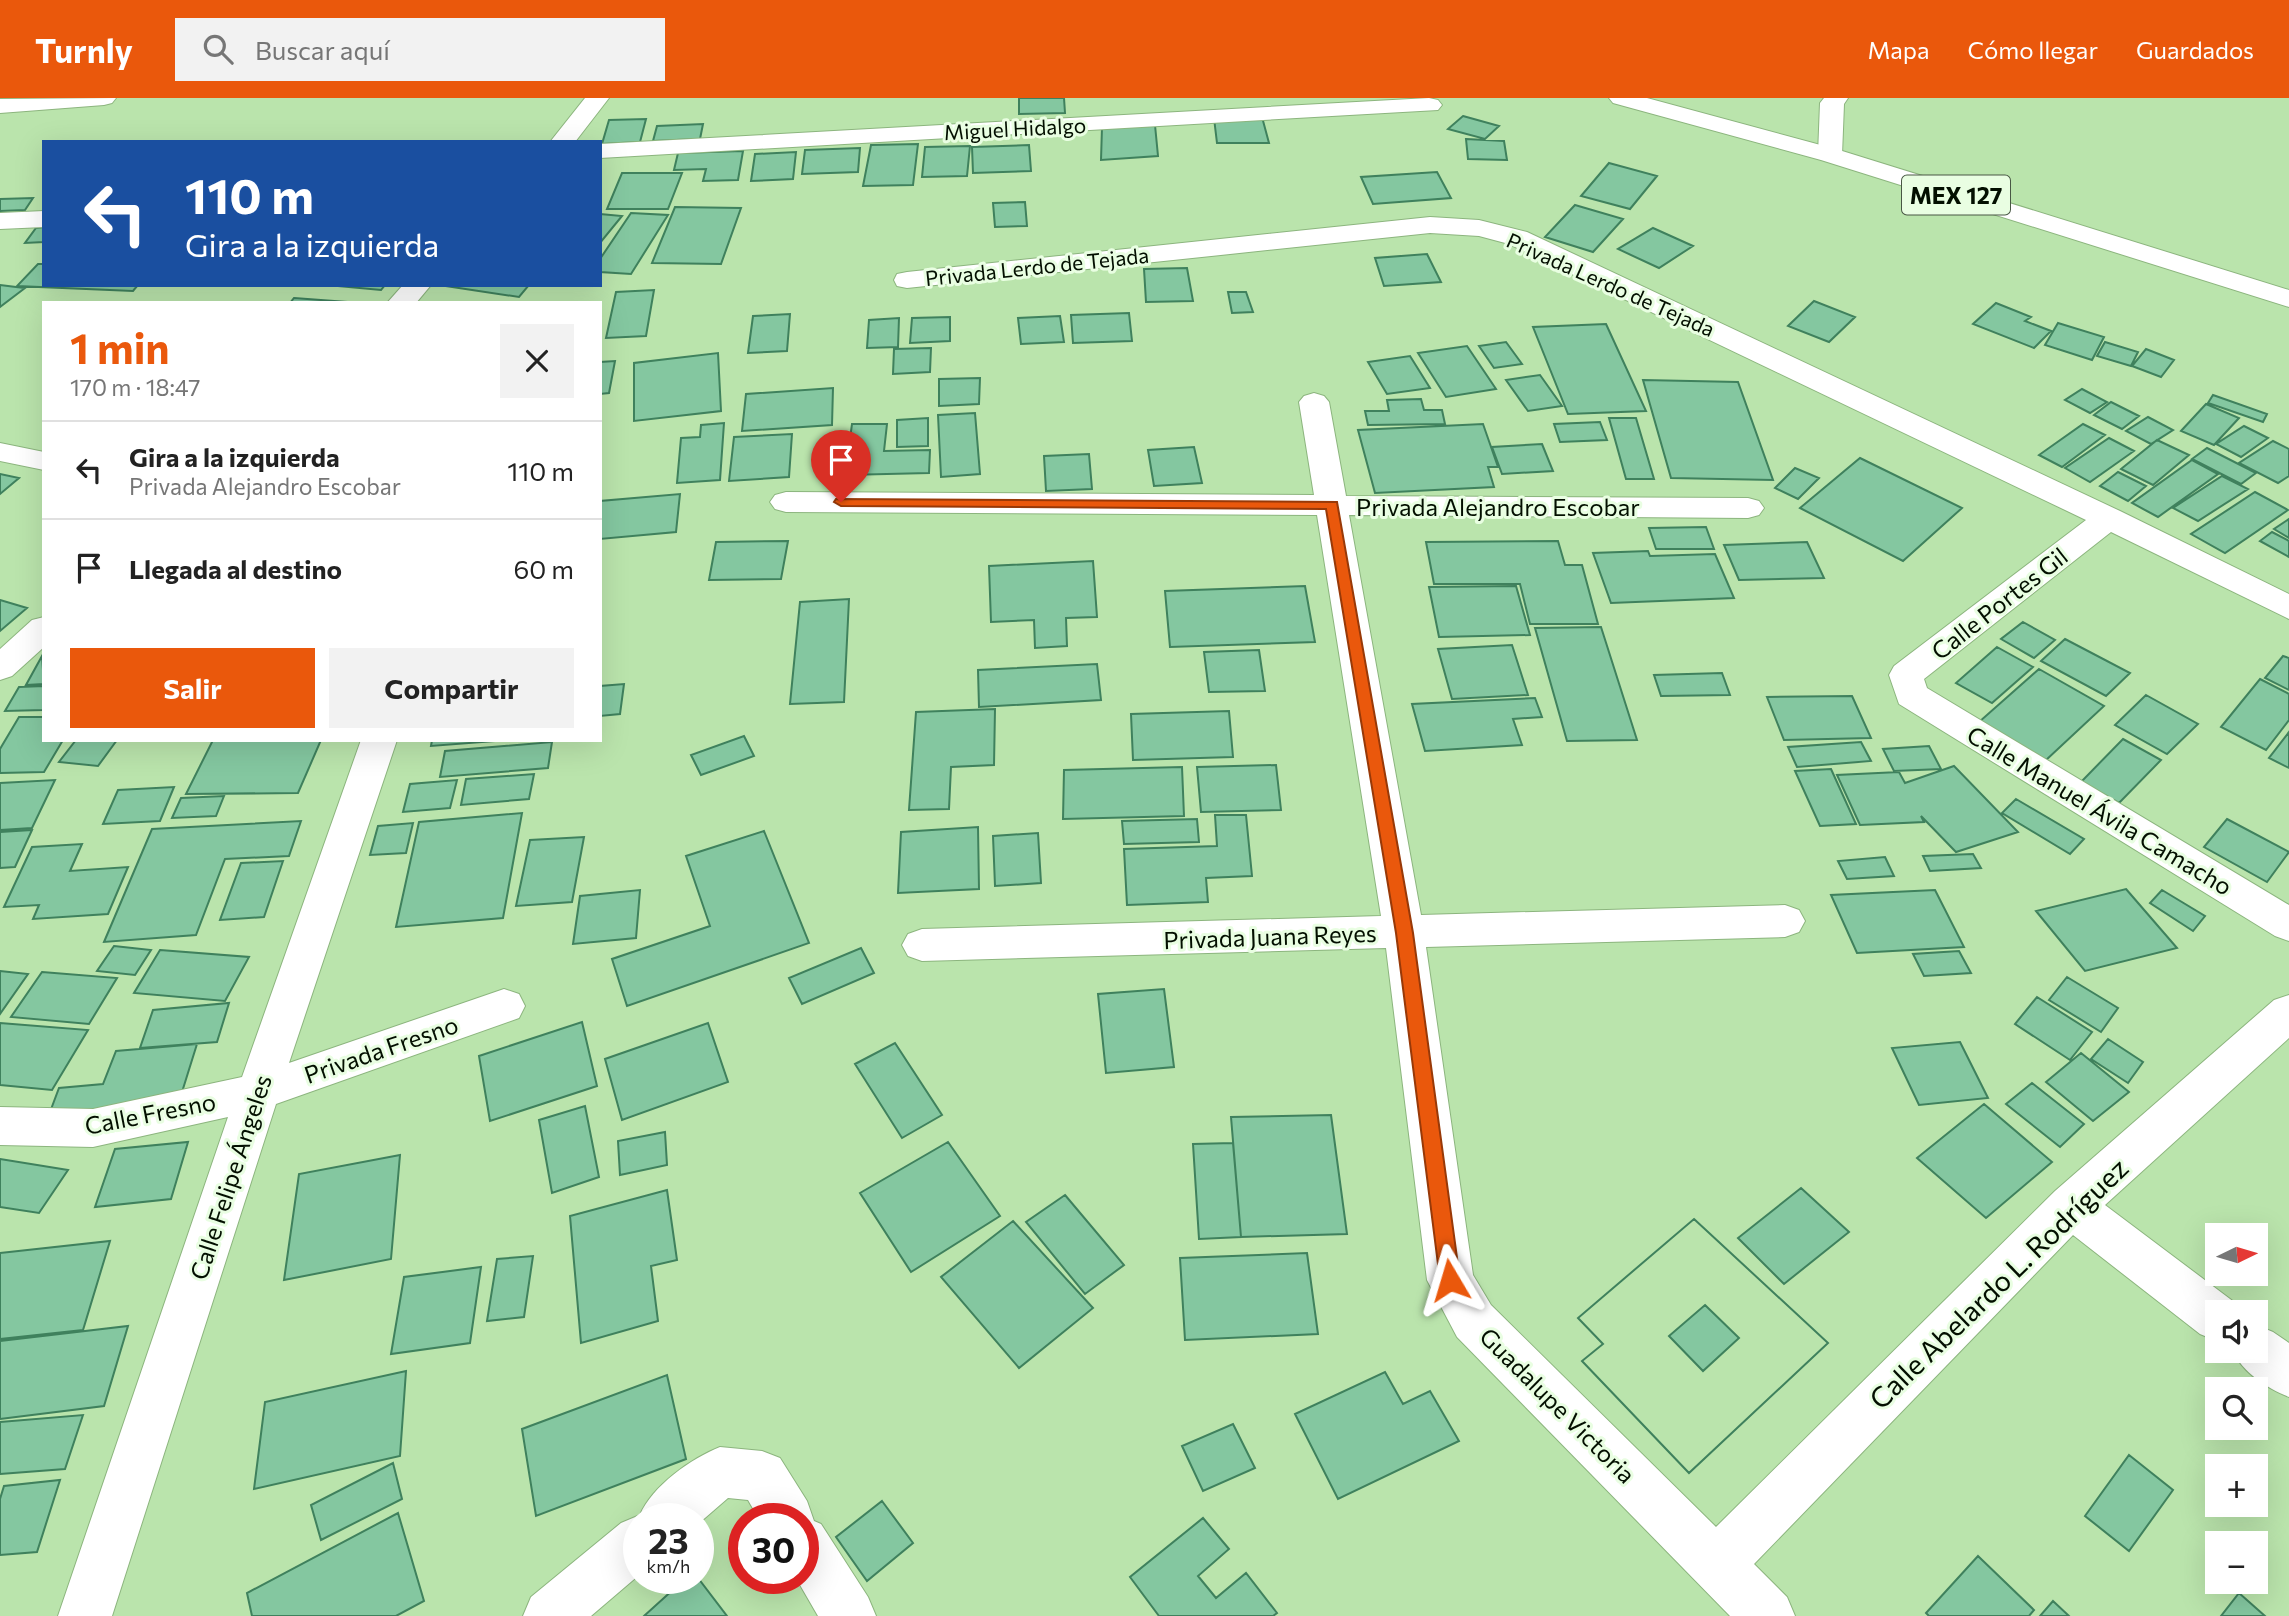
<!DOCTYPE html>
<html lang="es">
<head>
<meta charset="utf-8">
<style>
  :root { --surface:#fff; --page:#f2f2f2; --text:#222; --muted:#767676; --line:#e0e0e0; --accent:#ea580c }
  body { margin:0; font-family:Commissioner,sans-serif; background:var(--page); color:var(--text); height:100vh; display:flex; flex-direction:column; font-size:26px; white-space:nowrap }
  * { box-sizing:border-box; margin:0 }
  p { font-size:23px; color:var(--muted) }
  .icon { flex:none; width:38px; height:38px; fill:none; stroke:currentColor; stroke-width:2; stroke-linecap:round; stroke-linejoin:round }
  .map { position:relative; flex:1; overflow:hidden }
  .panel { position:absolute; left:42px; top:203px; width:560px; height:441px; display:flex; flex-direction:column; background:var(--surface); border-radius:0px; box-shadow:0 7px 28px #0002 }
  .panel>* { flex:none }
  .banner { position:absolute; left:42px; top:42px; width:560px; height:147px; border-radius:0px; box-shadow:0 7px 28px #0002; background:#1a4fa0; color:#fff; overflow:hidden }
  .needle { width:46px; rotate:85deg }
  .tools { position:absolute; left:2205px; top:1125px; display:grid; gap:14px }
  .tools a { display:grid; place-items:center; width:63px; height:63px; border-radius:0px; background:var(--surface); box-shadow:0 7px 28px #0002; font-size:35px }
  .speed { position:absolute; left:623px; top:1405px; display:flex; gap:14px; font-size:35px; font-weight:700; text-align:center }
  .speed>* { display:grid; place-content:center; width:91px; height:91px; border-radius:50%; background:var(--surface); box-shadow:0 7px 28px #0002; line-height:1 }
  .speed small { font-size:18px; font-weight:400 }
  .speed .limit { border:10px solid #d22; background:#fff; color:#111 }
  .pin { position:absolute; display:grid; place-items:center; width:60px; height:60px; color:#fff; margin:-72px -30px; border-radius:50% 50% 50% 0; rotate:-45deg; box-shadow:0 0 7px #0007 }
  .pin .icon { rotate:45deg }
  .me { position:absolute; width:77px; margin:-38px; rotate:353deg; stroke-linejoin:round; filter:drop-shadow(0 0 5px #0008) }
  .turn { display:flex; align-items:center; gap:24px; height:147px; padding:0 28px; font-size:32px }
  .turn .icon { width:91px; height:91px; stroke-width:2.5 }
  .turn b { display:block; font-size:49px; line-height:60px }
  .round { display:grid; place-items:center; flex:none; width:74px; height:74px; border-radius:0px; background:var(--page) }
  .head { display:flex; align-items:center; justify-content:space-between; height:119px; padding:0 28px }
  h1 { font-size:42px; font-weight:700; line-height:52px; color:var(--accent) }
  .cta { display:flex; gap:14px; margin-top:auto; padding:14px 28px }
  .cta a { flex:1; height:80px; border-radius:0px; background:var(--accent); color:#fff; font-size:28px; font-weight:700; line-height:80px; text-align:center }
  .cta a+a { background:var(--page); color:var(--text) }
  ul { padding:0; list-style:none }
  li { display:flex; align-items:center; gap:21px; height:98px; padding:0 28px; border-top:2px solid var(--line) }
  li div { flex:1 }
  li b { display:block; font-size:26px }
  li em { font-style:normal }
  header { display:flex; align-items:center; gap:42px; box-sizing:border-box; height:98px; padding:0 35px; background:var(--accent); color:#fff }
  header strong { font-size:33px }
  nav { display:flex; gap:38px; margin-inline-start:auto; font-size:24px }
  .search { width:490px; height:63px; background:var(--page); display:flex; align-items:center; gap:18px; box-sizing:border-box; padding:0 24px; border-radius:0px; color:var(--muted); font-size:26px }
  .map>svg:first-child { display:block }
  .building { fill:#84c7a0; stroke:#3f815d; stroke-width:2; fill-rule:evenodd }
  .lines { fill:none; stroke-linecap:round; stroke-linejoin:round }
  .minor-casing { stroke:#8cb57e; stroke-width:2 }
  .major-casing { stroke:#8cb57e; stroke-width:2 }
  .minor { fill:#fff; fill-rule:evenodd }
  .major { fill:#fff; fill-rule:evenodd }
  .route { fill:#ea580c; stroke:#983908; stroke-width:2 }
  .labels { text-anchor:middle; dominant-baseline:central; stroke-width:6; stroke-linejoin:round; paint-order:stroke }
  .far-street-label { font-size:21px; fill:#030f00; stroke:#e9fee2 }
  .shield { fill:#e9fee2; stroke:#485744; stroke-width:2 }
  .shield-label { font-size:23px; font-weight:bold; fill:#030f00 }
  .street-label { font-size:24px; fill:#030f00; stroke:#e9fee2 }
  .near-street-label { font-size:28px; fill:#030f00; stroke:#e9fee2 }
</style>
</head>
<body>
<header>
<strong>Turnly</strong>
<div class="search"><svg class="icon" aria-label="search" viewBox="0 0 24 24"><circle cx="10" cy="10" r="6"/><path d="M15 15l6 6"/></svg>Buscar aquí</div>
<nav><a>Mapa</a><a>Cómo llegar</a><a>Guardados</a></nav>
</header>
<div class="map">
<svg width="2289" height="1518" viewBox="0 0 2289 1518">
  <rect width="100%" height="100%" fill="#bae4ac"/>
  <path class="building" d="M1019,0h45l1,15 -46,1z
    M1463,18l36,10 -14,13 -37,-10z
    M1262,19l7,26h-52l-3,-25z
    M646,21l-6,23 -38,2 7,-24z
    M703,26l-3,15 -47,2 4,-15z
    M1155,27l3,31 -57,4 1,-33z
    M1466,41l38,2 3,19 -39,-1z
    M918,46l-5,41 -50,1 8,-41z
    M1029,47l2,26 -58,2 -1,-26z
    M970,48l-3,30 -45,1 3,-30z
    M860,50l-2,24 -56,2 3,-24z
    M743,53l-5,29 -35,1 3,-12 -32,1 4,-17z
    M796,54l-3,27 -42,2 4,-27z
    M1609,65l48,13 -27,33 -49,-13z
    M1437,74l14,26 -78,6 -12,-27z
    M622,75h60l-14,36h-61z
    M33,100l-8,12 -25,1v-12z
    M1025,104l2,24 -32,1 -2,-24z
    M1575,107l48,14 -30,33 -48,-15z
    M675,109l66,1 -20,56 -69,-1z
    M631,115l37,2 -37,59 -31,-2v-13z
    M600,116l22,2 -22,27z
    M44,129v15l-19,1 11,-15z
    M1653,130l40,18 -34,22 -41,-19z
    M1427,156l14,28 -57,4 -9,-28z
    M38,166h6v21h94l-5,6 -116,-5z
    M1187,170l6,33 -47,1 -2,-33z
    M0,187l16,2 9,1 -25,19z
    M327,187h58l-4,5z
    M439,187h90l-10,12z
    M654,192l-8,46 -40,2 10,-46z
    M1228,194h18l7,20 -21,1z
    M294,200l67,5h-71z
    M1814,203l41,16 -26,25 -41,-16z
    M1996,205l35,14 -6,4 26,10 -17,17 -61,-24z
    M1129,215l3,28 -59,2 -2,-28z
    M790,216l-3,37 -39,2 5,-37z
    M1060,218l4,26 -43,2 -3,-26z
    M950,219v24l-40,2 2,-25z
    M899,220l-1,29 -31,1 2,-28z
    M2058,225l46,14 -12,23 -47,-15z
    M1606,226l40,87 -78,3 -35,-87z
    M1506,244l16,22 -28,4 -15,-22z
    M2105,244l33,10 -7,14 -34,-10z
    M1467,248l29,43 -50,8 -28,-44z
    M931,250l-1,24 -37,2 1,-25z
    M2146,251l28,11 -13,17 -29,-11z
    M718,255l3,58 -87,10v-58z
    M1410,258l20,32 -43,6 -19,-32z
    M615,263l-6,32 -9,1v-32z
    M1540,277l22,31 -34,5 -22,-31z
    M980,280l-1,26 -40,2v-27z
    M1643,282l95,2 35,98 -102,-2z
    M833,290l-1,37 -90,6 4,-37z
    M2082,291l25,13 -17,11 -25,-13z
    M2213,297l54,19 -4,8 -55,-19z
    M1421,301l3,11h18l3,14 -77,1 -3,-14h24l-2,-11z
    M2111,304l28,14 -17,13 -28,-14z
    M2206,306l33,14 -25,27 -33,-14z
    M975,315l5,61 -39,3 -3,-62z
    M2148,319l25,13 -22,14 -25,-13z
    M928,320v28l-31,1v-27z
    M1609,320h27l18,61h-28z
    M1600,324l7,18 -47,2 -6,-18z
    M724,325l-4,57 -43,3 4,-45 19,-1 1,-12z
    M852,326h35l-3,27 46,-1 -1,23 -84,2z
    M1483,326l15,43h-10l6,20 -119,6 -17,-63z
    M2083,326l22,11 -43,32 -23,-12z
    M2244,328l24,12 -27,19 -25,-13z
    M792,336l-3,43 -60,4 5,-44z
    M2109,340l25,13 -44,31 -25,-14z
    M2157,342l32,15 -36,30 -32,-16z
    M2273,343l16,8v27l-11,7 -39,-20z
    M1542,346l11,27 -51,3 -10,-27z
    M1194,349l8,36 -48,3 -6,-36z
    M2207,350l49,25 -15,11 -49,-25z
    M1089,356l3,35 -46,2 -2,-35z
    M1860,360l102,50 -59,53 -103,-53z
    M2192,362l26,14 -60,43 -26,-14z
    M1795,370l24,10 -21,21 -23,-11z
    M2118,374l28,14 -18,15 -28,-15z
    M0,376l19,4 -19,16z
    M2222,378l26,13 -50,32 -25,-13z
    M2255,394l33,18 -63,43 -34,-19z
    M680,396l-4,38 -76,7v-38z
    M2289,421v19l-15,-9z
    M1706,429l8,22h-58l-7,-21z
    M2272,434l17,9v16l-29,-16z
    M788,443l-7,38 -72,1 7,-38z
    M1558,443l7,24h17l16,59h-68l-10,-40h-86l-8,-42z
    M1807,444l17,36 -85,2 -15,-35z
    M1648,453l2,5 65,-2 19,44 -123,5 -18,-50z
    M1093,463l4,56 -31,1 1,28 -32,2 -1,-28 -43,2 -2,-56z
    M1305,488l10,56 -145,5 -5,-56z
    M1516,488l14,49 -91,2 -10,-50z
    M849,501l-5,103 -54,2 10,-102z
    M0,502l27,8 -27,23z
    M2023,524l32,18 -21,18 -33,-19z
    M1601,529l36,113 -70,1 -32,-113z
    M2065,541l65,34 -24,23 -65,-35z
    M1512,547l16,50 -76,4 -14,-50z
    M1997,549l36,20 -41,36 -36,-20z
    M1259,552l6,41 -56,1 -5,-40z
    M42,558l2,28 -18,1z
    M2283,558l6,2v32l-24,-12z
    M1097,566l4,36 -122,7 -1,-37z
    M2039,571l65,37 -59,55 -66,-39z
    M1722,575l8,22 -69,1 -7,-21z
    M2260,581l29,15v26l-23,30 -45,-23z
    M624,586l-4,30 -20,2v-30z
    M44,588v24l-39,1 14,-24z
    M2146,597l52,29 -31,30 -52,-29z
    M1852,598l19,42 -87,2 -17,-43z
    M1535,600l7,19 -29,2 9,26 -97,6 -13,-47z
    M995,611l-1,56 -43,2 -2,42 -40,1 7,-98z
    M1229,613l4,46 -100,3 -2,-46z
    M19,619h25v23h19l-19,32 -44,1v-24z
    M2289,634v36l-20,-10z
    M744,638l10,20 -53,19 -10,-20z
    M2123,641l38,21 -42,43 -38,-21z
    M76,642h41l-19,26 -39,-4z
    M213,642h108l-23,53 -112,1z
    M432,642h76l-77,6z
    M552,644l-4,26 -108,9 5,-26z
    M1861,644l10,19 -74,6 -9,-20z
    M1929,648l12,23 -47,2 -11,-22z
    M1276,667l5,45 -80,2 -4,-45z
    M1954,668l64,66 -62,20 -35,-36 3,6 -64,3 -23,-50 62,-3 6,11z
    M1182,669l2,49 -121,3 1,-49z
    M1831,671l25,55 -36,2 -25,-55z
    M534,676l-5,25 -68,6 5,-26z
    M55,682l-23,48 -32,2v-47z
    M457,682l-7,28 -47,4 7,-28z
    M174,689l-14,34 -57,3 15,-34z
    M224,698l-8,20 -44,2 9,-20z
    M2016,701l68,40 -14,15 -68,-41z
    M522,715l-19,105 -107,9 23,-105z
    M1215,717h31l6,61 -46,2 2,24 -81,3 -3,-56 93,-3z
    M1197,721l2,23 -75,2 -2,-23z
    M2227,721l62,33 -22,30 -63,-35z
    M301,723l-12,35 -64,3 -29,76 -92,7 48,-113z
    M413,725l-7,30 -36,2 8,-29z
    M978,729l1,62 -81,4 3,-61z
    M32,732l-17,37 -15,1v-36z
    M764,733l45,112 -182,63 -15,-47 98,-33 -24,-70z
    M1038,735l3,50 -46,3 -2,-50z
    M584,739l-12,65 -56,4 14,-66z
    M82,746l-12,27 58,-4 -20,47 -75,5 6,-14 -35,2 28,-60z
    M1973,756l8,14 -51,3 -7,-15z
    M1885,759l9,19 -47,3 -9,-18z
    M283,763l-19,56 -44,3 21,-57z
    M2126,791l51,59 -92,23 -49,-60z
    M640,792l-4,48 -63,6 7,-48z
    M1935,792l29,57 -107,6 -26,-58z
    M2162,792l43,26 -12,15 -43,-28z
    M114,848l37,4 -16,25 -38,-4z
    M861,850l13,25 -72,31 -13,-26z
    M160,852l89,7 -24,44 -91,-8z
    M1959,853l12,22 -47,3 -11,-22z
    M0,873l28,3 -28,40z
    M42,874l75,6 -28,46 -78,-7z
    M2067,879l51,31 -17,24 -52,-32z
    M1164,891l10,78 -68,6 -8,-79z
    M2037,899l55,35 -22,28 -55,-36z
    M229,905l-12,39 -77,6 13,-38z
    M582,924l15,64 -107,35 -11,-65z
    M0,925l88,7 -36,60 -52,-5z
    M708,925l20,59 -106,38 -17,-61z
    M2108,941l35,23 -15,21 -37,-24z
    M1960,944l28,56 -69,7 -27,-57z
    M895,945l47,72 -40,23 -47,-74z
    M197,946l-20,64 -130,12 12,-32 44,-4 13,-33z
    M2081,955l48,39 -36,29 -47,-39z
    M2032,985l52,41 -24,23 -54,-43z
    M1984,1006l68,58 -66,56 -69,-60z
    M585,1008l14,71 -47,16 -13,-73z
    M1331,1017l16,119 -106,3 -10,-120z
    M665,1034l2,33 -47,10 -2,-34z
    M188,1044l-17,57 -76,8 20,-58z
    M948,1044l52,74 -89,56 -51,-79z
    M1233,1045l8,94 -42,2 -6,-95z
    M400,1057l-9,104 -107,21 15,-106z
    M0,1061l68,11 -29,43 -39,-6z
    M1801,1090l48,44 -65,52 -46,-46z
    M667,1092l10,70 -26,6 7,55 -77,22 -11,-127z
    M1065,1097l59,70 -39,29 -59,-72z
    M1694,1121l134,124 -139,130 -107,-112 21,-17 -25,-26zM1705,1207l34,33 -36,33 -34,-35z
    M1694,1121l134,124 -139,130 -107,-112 21,-17 -25,-26z
    M1013,1123l80,87 -74,60 -78,-91z
    M110,1143l-27,89 -83,9v-86z
    M1307,1155l11,81 -133,6 -5,-82z
    M533,1158l-9,61 -37,4 10,-62z
    M481,1169l-11,76 -79,11 13,-77z
    M128,1228l-24,80 -104,13v-78z
    M406,1273l-6,85 -146,33 11,-87z
    M1385,1274l18,32 27,-13 29,50 -121,58 -43,-85z
    M667,1277l19,84 -150,57 -14,-87z
    M83,1317l-18,54 -65,5v-52z
    M1233,1326l22,44 -52,23 -21,-45z
    M2129,1357l44,35 -44,61 -44,-35z
    M393,1365l9,36 -81,41 -10,-35z
    M60,1382l-23,72 -37,3v-56l4,-13z
    M882,1403l31,42 -46,38 -31,-44z
    M398,1415l26,88 -28,15h-144l-5,-23z
    M1203,1420l26,31 -31,27 18,22 30,-25 31,40 -4,3h-114l-29,-39z
    M1978,1458l56,54 -5,6h-100l-3,-3z
    M686,1480h12l29,38h-83z
    M2239,1495l26,23h-44z
    M2053,1503l16,15h-29z"/>
  <g class="lines">
    <g class="minor-casing">
      <path id="minor" d="M585,0h24l-34,44h-25z
        M1429,0l9,2 4,5 -4,5 -838,48v-14z
        M1824,0h24l-4,6 -2,51 -3,5h-18l-3,-5 2,-52z
        M44,113v16l-44,2v-16z
        M1430,119l49,3 48,12 593,279 169,83v25l-178,-87 -187,147 3,9 362,217v36l-14,-5 -376,-232 -10,-29 5,-9 192,-146 -577,-276 -30,-8 -49,-3 -523,55 -10,-2 -3,-6 3,-6 10,-2z
        M403,187h28l-15,18h-29z
        M1314,295l10,3 5,6 17,94 402,2 11,3 5,7 -5,7 -11,3 -399,-3 72,400 364,-10 14,5 6,11 -6,11 -14,5 -359,10 47,328 18,30 225,222 339,-336 219,-191 15,-5v43l-184,167 129,97 4,10h-21v29l-17,-7 -127,-99 -319,329 33,33 8,19h-65l-273,-279 -30,-57 -41,-332 -464,13 -14,-5 -6,-11 6,-11 14,-5 459,-13 -64,-401 -531,-3 -11,-3 -5,-7 5,-7 11,-3 528,3 -15,-93 5,-6z
        M0,345l44,9v18l-44,-9z
        M44,519v30l-32,29 -12,4v-31l32,-29z
        M361,642h36l-108,323 215,-74 15,5 6,12 -6,12 -243,86 -164,512h-54l170,-499 -135,30 -93,-2v-38l93,2 149,-32z
        M2256,1227l17,7 16,11v54c-22,-9 -46,-24 -56,-46h23z
        M720,1349l42,4 18,7 27,43 7,20 7,3 47,73 8,19h-58l-22,-38h7v-59h-44l-11,-19 -20,-2 -30,26v-5h-59v56l-48,41h-68l8,-19 90,-74 19,-8c12,-29 52,-57 80,-68z"/>
    </g>
    <g class="major-casing">
      <path id="major" d="M116,0l-4,5 -8,2 -104,8v-14z
        M1609,0h38l192,52 450,140v17l-468,-147 -208,-57z"/>
    </g>
    <use href="#minor" class="minor"/>
    <use href="#major" class="major"/>
  </g>
  <path class="route" d="M836,401l501,3 76,431 47,347 -3,7 -7,3 -7,-3 -3,-7 -44,-347 -70,-424 -485,-3 -7,-4z"/>
  <g class="labels">
    <g class="far-street-label">
      <text transform="translate(1015 30) rotate(-3)">Miguel Hidalgo</text>
      <text transform="translate(1037 168) rotate(-6)">Privada Lerdo de Tejada</text>
      <text transform="translate(1611 186) rotate(24)">Privada Lerdo de Tejada</text>
    </g>
    <rect class="shield" x="1902" y="77.5" width="108" height="39" rx="5"/>
    <g class="shield-label">
      <text x="1956" y="97">MEX 127</text>
    </g>
    <g class="street-label">
      <text x="1498" y="408">Privada Alejandro Escobar</text>
      <text transform="translate(1999 505) rotate(-38)">Calle Portes Gil</text>
      <text transform="translate(2100 712) rotate(31)">Calle Manuel Ávila Camacho</text>
      <text transform="translate(1270 838) rotate(-2)">Privada Juana Reyes</text>
      <text transform="translate(381 951) rotate(-19)">Privada Fresno</text>
      <text transform="translate(150 1015) rotate(-11)">Calle Fresno</text>
      <text transform="translate(230 1079) rotate(-72)">Calle Felipe Ángeles</text>
      <text transform="translate(1558 1307) rotate(45)">Guadalupe Victoria</text>
    </g>
    <g class="near-street-label">
      <text transform="translate(1998 1185) rotate(-44)">Calle Abelardo L. Rodríguez</text>
    </g>
  </g>
</svg>
<div class="tools">
<a><svg class="needle" viewBox="-14 -14 28 28"><path d="M0-13l5 13h-10z" fill="#e53935"/><path d="M0 13l5-13h-10z" fill="#767676"/></svg></a>
<a><svg class="icon" aria-label="sound" viewBox="0 0 24 24"><path d="M4 9h4l5-4v14l-5-4H4zM17 9q2 3 0 6"/></svg></a>
<a><svg class="icon" aria-label="search" viewBox="0 0 24 24"><circle cx="10" cy="10" r="6"/><path d="M15 15l6 6"/></svg></a>
<a>+</a>
<a>−</a>
</div>
<div class="speed"><div>23<small>km/h</small></div><div class="limit">30</div></div>
<div class="pin" style="left:841px;top:404px;background:#d93025"><svg class="icon" aria-label="arrive" viewBox="0 0 24 24"><path d="M6 21V4h12l-3 4 3 4H6"/></svg></div>
<svg class="me" style="left:1450px;top:1182px" viewBox="-20 -20 40 40"><path d="M0-17L14 15 0 8-14 15z" fill="#ea580c" stroke="#fff" stroke-width="4"/></svg>
<div class="banner">
<div class="turn"><svg class="icon" aria-label="left" viewBox="0 0 24 24"><path d="M17 20v-9H6M10 6l-5 5 5 5"/></svg><div><b>110 m</b>Gira a la izquierda</div></div>
</div>
<section class="panel">
<div class="head"><div><h1>1 min</h1><p>170 m · 18:47</p></div><a class="round"><svg class="icon" aria-label="close" viewBox="0 0 24 24"><path d="M6 6l12 12M18 6L6 18"/></svg></a></div>
<ul>
<li><svg class="icon" aria-label="left" viewBox="0 0 24 24"><path d="M17 20v-9H6M10 6l-5 5 5 5"/></svg><div><b>Gira a la izquierda</b><p>Privada Alejandro Escobar</p></div><em>110 m</em></li>
<li><svg class="icon" aria-label="arrive" viewBox="0 0 24 24"><path d="M6 21V4h12l-3 4 3 4H6"/></svg><div><b>Llegada al destino</b></div><em>60 m</em></li>
</ul>
<div class="cta"><a>Salir</a><a>Compartir</a></div>
</section>
</div>
</body>
</html>
